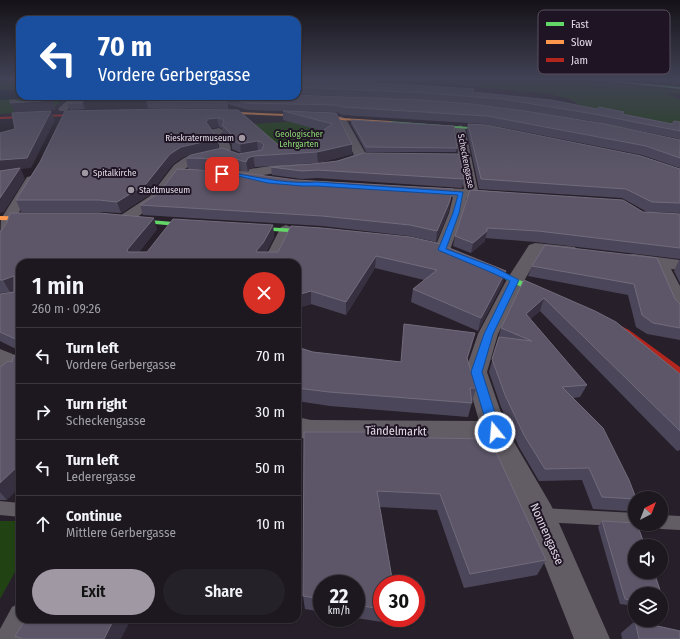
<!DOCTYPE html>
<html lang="en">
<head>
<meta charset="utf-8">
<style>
  :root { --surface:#1d1820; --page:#252129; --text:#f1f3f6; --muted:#a0a0a5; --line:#3b373e; --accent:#a099a4 }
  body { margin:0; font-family:"Fira Sans Condensed",sans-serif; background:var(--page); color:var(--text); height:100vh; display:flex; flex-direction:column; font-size:15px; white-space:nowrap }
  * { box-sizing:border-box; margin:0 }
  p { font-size:13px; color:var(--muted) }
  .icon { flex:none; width:22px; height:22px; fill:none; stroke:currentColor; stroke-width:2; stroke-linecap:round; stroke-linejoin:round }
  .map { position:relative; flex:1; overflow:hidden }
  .details { position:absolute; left:16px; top:259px; width:285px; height:364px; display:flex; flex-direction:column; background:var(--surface); border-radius:12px; box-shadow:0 1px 3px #0004,0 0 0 1px var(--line) }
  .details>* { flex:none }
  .banner { position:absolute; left:16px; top:16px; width:285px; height:84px; border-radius:12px; box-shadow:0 1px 3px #0004,0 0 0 1px var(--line); background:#1a4fa0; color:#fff; overflow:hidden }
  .needle { width:26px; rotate:42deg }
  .controls { position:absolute; left:628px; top:491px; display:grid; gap:8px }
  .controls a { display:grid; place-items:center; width:40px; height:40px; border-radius:50%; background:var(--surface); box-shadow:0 1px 3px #0004,0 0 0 1px var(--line); font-size:20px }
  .speed { position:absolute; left:313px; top:575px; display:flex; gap:8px; font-size:20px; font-weight:700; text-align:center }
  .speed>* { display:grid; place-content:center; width:52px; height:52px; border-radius:50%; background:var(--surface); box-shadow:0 1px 3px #0004,0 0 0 1px var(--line); line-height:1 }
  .speed small { font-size:10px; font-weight:400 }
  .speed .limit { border:6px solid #d22; background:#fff; color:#111 }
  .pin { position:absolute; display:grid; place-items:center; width:34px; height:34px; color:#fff; margin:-17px; border-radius:8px; box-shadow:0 2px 6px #0006 }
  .me { position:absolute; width:44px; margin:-22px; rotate:343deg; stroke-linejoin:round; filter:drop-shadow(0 0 3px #0008) }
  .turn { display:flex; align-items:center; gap:14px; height:84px; padding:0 16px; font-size:18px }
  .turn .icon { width:52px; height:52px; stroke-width:2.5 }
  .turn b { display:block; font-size:28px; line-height:34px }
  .round { display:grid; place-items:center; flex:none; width:42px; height:42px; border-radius:21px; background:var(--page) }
  .overview { display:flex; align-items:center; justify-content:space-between; height:68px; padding:0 16px }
  h1 { font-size:24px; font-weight:600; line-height:30px }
  .cta { display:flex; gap:8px; margin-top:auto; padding:8px 16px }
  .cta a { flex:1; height:46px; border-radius:24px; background:var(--accent); color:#111; font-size:16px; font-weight:600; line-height:46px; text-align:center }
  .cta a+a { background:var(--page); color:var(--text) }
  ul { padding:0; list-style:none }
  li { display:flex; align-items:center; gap:12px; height:56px; padding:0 16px; border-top:1px solid var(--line) }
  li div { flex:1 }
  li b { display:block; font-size:15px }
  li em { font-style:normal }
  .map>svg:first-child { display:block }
  .green { fill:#214314 }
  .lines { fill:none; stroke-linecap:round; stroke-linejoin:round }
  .river { fill:#06151a; fill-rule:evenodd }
  .lane { fill:#625c64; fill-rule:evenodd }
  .street { fill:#625c64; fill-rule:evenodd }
  .fast { fill:#63d668; fill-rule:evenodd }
  .slow { fill:#ff974d; fill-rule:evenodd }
  .jam { fill:#b3261e; fill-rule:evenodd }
  .rail { stroke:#5d585f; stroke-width:1.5; stroke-dasharray:2.5 2.5; stroke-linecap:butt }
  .wall { fill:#4c465a; fill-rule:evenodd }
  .shaded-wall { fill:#373040 }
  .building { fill:#5c5668; stroke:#716b7c }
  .route { fill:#1a73e8; stroke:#114b97 }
  .poi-dot { fill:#a099a4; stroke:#1f1424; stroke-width:1.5 }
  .labels { text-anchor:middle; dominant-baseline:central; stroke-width:4; stroke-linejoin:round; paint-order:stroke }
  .far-park-label { font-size:9px; fill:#8bd872; stroke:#1f1424 }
  .far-poi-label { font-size:9px; fill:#e1dae5; stroke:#1f1424; text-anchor:start }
  .far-street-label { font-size:9px; fill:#e1dae5; stroke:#1f1424 }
  .near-street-label { font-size:12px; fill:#e1dae5; stroke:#1f1424 }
  .key { fill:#1f1424; stroke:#594f5e; stroke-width:1 }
  .key-label { font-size:11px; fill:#e1dae5 }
</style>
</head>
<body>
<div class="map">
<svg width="680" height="639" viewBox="0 0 680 639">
  <rect width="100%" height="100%" fill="#27202a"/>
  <path class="green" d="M0,80h20v16h45l-13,14 -52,4z
    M390,80h187l103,10v4l-16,-1 16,6v28l-93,-17 -17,-11 -25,-6 -82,-7 2,-2 -75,-2z
    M312,120l16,32 -42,6 -33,-34z
    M0,521h20v42l-20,36z"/>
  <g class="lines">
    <path class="river" d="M20,89v7h8l-2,2 -26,2v-10z"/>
    <path class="lane" d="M0,501l20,2v14l-20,-2z
      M542,508l93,5v11h6l-6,3 -93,-5 -5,-2 -2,-5 2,-5z
      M661,515l19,1v14l-19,-1 -5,-2 -2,-3h7z"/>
    <path class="street" d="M72,96h9l-15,15h-6l-2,-2 2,-2z
      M341,116l5,3 21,37c-6,8 -25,14 -34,12l-2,-3 2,-3 21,-7 -18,-36z
      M460,125l5,3 13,62 24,2 2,3 -2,3 -5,1 -30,-2 -4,16 -13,37 -2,4 -6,1 -6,-1 -2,-4 15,-37 4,-16 -33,-3 -2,-3 2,-3 5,-1 39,2 -5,-28h-26l-4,-1 -2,-3 2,-3h29l-3,-26z
      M219,128l5,3 -3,3c6,6 13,12 8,20h-8l-2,-2v-7l-10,-13 1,-2z
      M213,151l4,2 2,2 -2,2 -25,7 -10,7 -22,31 -32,21 -5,2 -5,-2 -3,-3 3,-3 32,-21 24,-31 10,-7z
      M299,164l4,1 2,3 -2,3 -27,2 -39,6 -5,-1 -1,-3 1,-3 5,-1 39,-6z
      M32,176l5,1 1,3 -23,39 -3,14 -6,9 -6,2 1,-25 26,-42z
      M286,225l5,2 3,3 -15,33h-20l7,-7 15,-29z
      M535,243l40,4 2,4 -2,4 -6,1 -29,-3 -16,28 -26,53 -11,38 20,58 44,75 59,134h-36l-46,-117 -41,-80 -176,-2 -14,-3v-20l14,3 168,1 -14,-49 13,-38 28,-53 23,-36z
      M633,254l47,6v10l-9,-1 9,17v29l-7,-2 -3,-4 -17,-42 -26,-4 -2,-4 2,-4z
      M0,349l20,8v17l-20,-8z
      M20,603v16h22l-9,20h-33v-10l12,-22z"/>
    <path class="fast" d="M602,80l78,7v2l-76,-8z
      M388,121l108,8 2,1 -2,1 -106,-8z
      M125,218l73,6 3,2 -3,2 -75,-7 -1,-1z
      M245,226l73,4 4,2 -4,2 -75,-5 -1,-1z
      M476,262h6l71,34 -1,2h-6l-70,-32 -1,-2z"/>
    <path class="slow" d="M212,111l124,5 6,2 48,3 2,1 -2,1 -49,-3 -6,-2 -125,-5z
      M0,216l39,1 3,2 -3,2 -39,-1z"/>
    <path class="jam" d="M95,113l-2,2 -93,4v-2z
      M615,323l14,7 51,37v9l-4,-1 -66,-49 2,-2z"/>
    <path class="rail" d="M653,80l27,3"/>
  </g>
  <path class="wall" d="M297,80h81v3l96,6 -1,3 150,22 49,10 8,-2v17l-89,-18 -91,-14 -76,-7 -127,-6z
    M145,96h152l123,4 260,40v28l-38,-13 -157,-31 -142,-9 -7,-3 -51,-1 51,2 16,41 -34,9 -63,4 -5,1 -2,4 -11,-2 -49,-1 -2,-11 25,-8 -28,7 -10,7 -24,31 -28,18 -18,-1h-82l-5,-12 24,-38 198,-52 45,39 14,-2 26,-16 -40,-11v-9l-35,-1 -20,-6v5l-80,-1zM219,127l3,1 1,6 9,10v5l9,4 17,-2 -19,3 -21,-5v-3l-8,-18z
    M83,101l2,7 -1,1 -14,1 -3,-7z
    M351,120l106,28 -1,4h-90l-15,-28z
    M468,124l212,45v44l-33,-1 -25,-14 -143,-9 -12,-58z
    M338,161l126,18 -2,9 -145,-10 -15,1 -30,-4 -1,-8 41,-3z
    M296,180l157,9 -5,24 -12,29 -27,-6 -87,-10 -179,-11 -3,-10z
    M470,190l173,22 37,2v45l-145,-17 -50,-4v3l-14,12 -18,-7 2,-10z
    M273,225l1,12 -8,15h12l13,-26 212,57 -25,48 -67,-29 2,-13 11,-9 -49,-12 -29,47 -35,-11 -14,4v-45h-277v88l-20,-10v-47l14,-2v-1l-4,1 -10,1v-62l157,-2 -18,23h8z
    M545,245l130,54 5,5v36l-33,-6 -11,-7 -8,-32 -100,-19 4,-10z
    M679,260h1v23l-6,-12z
    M524,280l156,94v76l-3,1 -137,-140 -10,8 57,66 -7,12 -7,1 62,100v2l-8,11 -34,-2 -11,-29 -43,1 -20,-34 -18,-40 -12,-35 12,-44z
    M472,346l-5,14 9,28 -8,29 -138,-11 -33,-5v-54l16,5 88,10z
    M12,362l-5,138h-7v-133z
    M372,437l174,123 -9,15 -73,13 -27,-78 -58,-3 3,77v34h14l-1,6 -39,-6v-34h-34v28l-17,-3 -2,-13z
    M602,521l33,2v1h2l8,22h-10v26h19l11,33 -4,4v-15h-26v12l-15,-2 -22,-77z
    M635,621l45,18h-58l-1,-6z"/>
  <path class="shaded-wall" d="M53,100l3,10 -41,3 -5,-10z
    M83,101l2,7 -1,1 -2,-6z
    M51,111l4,9 -24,48 -10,1 4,10 -21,33 -4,1v-53z
    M217,118l2,9 -9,2 -4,-7 2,-3z
    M216,136l2,13 -35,8 -10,7 -24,31 -28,18 -4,-11 53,-48 11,-7z
    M257,141l1,10 -17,2 -1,-9z
    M352,144v10l-34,9 -1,-11z
    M253,156l2,11 -5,1 -2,4 -2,-10 2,-4z
    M453,189l-5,24 -12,29 1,-11z
    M154,218l3,11 -26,33 -4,-12z
    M273,225l1,12 -9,18 -7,8 -2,-12z
    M487,231l-2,10 -14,12 2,-10z
    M376,256l-1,12 -29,47v-13z
    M506,271l-3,12 -25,48 3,-13z
    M14,276l6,13 -10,3 -7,-12z
    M311,291v13l-14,4v-13z
    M544,298l-4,13 -18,16 4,-13z
    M475,333l-3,13 -8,26 3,-14z
    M20,464v23l-13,13 -7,-8v-9z
    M298,468l1,15 -2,6v-19z
    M114,619h17l-10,20h-17z"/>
  <path class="building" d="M297,80l54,3 4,-2 -2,-1h24v3l97,6 -2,3 79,8 46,9 2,-2 25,5 -2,2 50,10 2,-3 6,1v9l-86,-17 -92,-15 -77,-6 -128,-6z
    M297,95l123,5 52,4 53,7 80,13 75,16v18l-34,-12 -159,-30 -144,-9 -7,-2 -89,-2 -24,-7h74z
    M145,96h76l6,6 -81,-1z
    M10,100l12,2 31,-2 -43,3z
    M83,101l-1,2h-15l1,-1z
    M165,109l73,1 45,39 14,-2 36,-23 -50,-13 53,2 16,31 -35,8 -64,4 -5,2 -2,4 -10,-3 -50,-1 5,-3 31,-7 17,6 23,-4 2,-5 -3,-3 -4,-1 -17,3 -9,-5v-5l-9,-9 2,-3 -1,-3 -6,-1 -9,1 -2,3 10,14v3l-35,8 -11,7 -24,30 -29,18 -18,-2h-83l24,-38 25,-51z
    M51,111l-24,47 -27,2v-27l15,-4 -3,-16z
    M351,120l103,6 3,22 -91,-1z
    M468,124l18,1 155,31 39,13v34l-28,-1 -26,-13 -145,-10z
    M364,153l95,1 5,25 -147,-9 -15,1 -31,-4 41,-3 26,-3z
    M20,168l-20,30v-27z
    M177,169l51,2 68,9 157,9 -4,14 -12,28 -27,-6 -88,-9 -182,-11 19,-12z
    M470,190l153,10 20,12 37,2v34l-142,-17 -51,-3v3l-14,12 -18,-7z
    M10,213h89l55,5 -27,32 1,2h19l26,-33 100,6 -10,18 -7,8 1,1h21l13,-26 31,2 88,9 27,6 69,28 -25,47 -68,-29 24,-19 -61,-14 -30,46 -35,-11 -14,4v-32h-277v78l-20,-9v-38l14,-2v-16l-11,4h-3v-49h1l6,-9z
    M545,245l112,13 18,41 5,5v24l-27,-5 -11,-8 -8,-31 -102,-18z
    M524,280l71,31 21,11 64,52v57l-136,-133 -18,16 61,71 -25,2 41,41 26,52 7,18h-1v1l-33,-2 -13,-29 -44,1 -21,-34 -19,-40 -13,-36 7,-22 33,4 -31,-13z
    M404,324l71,9 -8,25 9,30h-6l2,15 -143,-11 -32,-4v-41l16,5 88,10z
    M20,352v112l-20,19v-116l8,-6 4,1 1,-5z
    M304,432h66l2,5 118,2 56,121 -76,14 -30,-80 -63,-3 16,93h-11v25l-26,-4v-21h-34v15l-19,-3z
    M602,521l33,2v1h2l8,22h-10v26h19l11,33 -4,-1v-10h-26v7l-10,-2z
    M26,619h88l-10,20h-81l-8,-3z
    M635,621l45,10v8h-41z"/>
  <linearGradient id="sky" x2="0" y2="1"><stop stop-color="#151217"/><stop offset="0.47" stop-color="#414255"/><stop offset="1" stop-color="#414255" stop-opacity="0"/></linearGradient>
  <rect width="680" height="169" fill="url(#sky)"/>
  <path class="route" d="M222,172c16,1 30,5 45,7 17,3 34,4 50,3l146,10 -4,21 -13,36 48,18 25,13 -26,54 -11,38 19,60 -2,3 -4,1 -4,-1 -2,-3 -18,-60 13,-38 26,-53 -22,-10 -50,-21 15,-37 5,-18 -141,-9h-15l-34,-3 -30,-7 -18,-1 -1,-1z"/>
  <g class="poi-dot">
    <circle cx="242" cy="138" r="4"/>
    <circle cx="85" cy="173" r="4"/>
    <circle cx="131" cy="190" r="4"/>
  </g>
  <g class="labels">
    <g class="far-park-label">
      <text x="299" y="134">Geologischer<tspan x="299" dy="10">Lehrgarten</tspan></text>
    </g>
    <g class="far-poi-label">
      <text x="234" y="138" text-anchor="end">Rieskratermuseum</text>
      <text x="93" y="173">Spitalkirche</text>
      <text x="139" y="190">Stadtmuseum</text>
    </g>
    <g class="far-street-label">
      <text transform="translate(466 161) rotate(79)">Scheckengasse</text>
    </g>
    <g class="near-street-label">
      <text transform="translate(396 431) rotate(1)">Tändelmarkt</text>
      <text transform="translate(547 534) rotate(66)">Nonnengasse</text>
    </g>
  </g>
  <rect x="538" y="10" width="132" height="64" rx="6" class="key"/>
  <rect x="546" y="22" width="18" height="4" fill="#63d668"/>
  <rect x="546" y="40" width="18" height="4" fill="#ff974d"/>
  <rect x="546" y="58" width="18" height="4" fill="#b3261e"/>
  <g class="key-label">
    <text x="571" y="28">Fast</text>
    <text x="571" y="46">Slow</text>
    <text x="571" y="64">Jam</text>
  </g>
</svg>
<div class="controls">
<a><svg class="needle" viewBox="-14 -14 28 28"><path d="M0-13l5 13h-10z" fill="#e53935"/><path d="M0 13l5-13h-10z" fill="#a0a0a5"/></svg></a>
<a><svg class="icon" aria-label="sound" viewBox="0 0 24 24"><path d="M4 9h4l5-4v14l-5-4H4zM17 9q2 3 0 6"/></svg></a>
<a><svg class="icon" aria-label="layers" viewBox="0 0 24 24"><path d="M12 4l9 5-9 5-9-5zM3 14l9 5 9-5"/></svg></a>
</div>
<div class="speed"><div>22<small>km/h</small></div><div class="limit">30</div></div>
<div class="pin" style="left:222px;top:174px;background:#d93025"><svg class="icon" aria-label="arrive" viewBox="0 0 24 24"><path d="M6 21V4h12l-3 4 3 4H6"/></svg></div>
<svg class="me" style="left:495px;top:432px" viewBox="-20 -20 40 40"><circle r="17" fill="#1a73e8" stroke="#fff" stroke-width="3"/><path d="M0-11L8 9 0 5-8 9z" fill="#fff"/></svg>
<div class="banner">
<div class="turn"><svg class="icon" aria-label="left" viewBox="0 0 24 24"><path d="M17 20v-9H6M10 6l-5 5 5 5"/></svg><div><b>70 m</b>Vordere Gerbergasse</div></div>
</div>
<section class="details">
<div class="overview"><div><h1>1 min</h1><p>260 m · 09:26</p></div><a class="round" style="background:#d93025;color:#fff"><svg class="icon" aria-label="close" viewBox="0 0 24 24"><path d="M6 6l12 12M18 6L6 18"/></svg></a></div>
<ul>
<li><svg class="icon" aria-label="left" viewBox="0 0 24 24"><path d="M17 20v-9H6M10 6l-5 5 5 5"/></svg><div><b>Turn left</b><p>Vordere Gerbergasse</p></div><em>70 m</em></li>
<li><svg class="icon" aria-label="right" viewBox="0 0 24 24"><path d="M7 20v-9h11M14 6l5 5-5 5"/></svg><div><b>Turn right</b><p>Scheckengasse</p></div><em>30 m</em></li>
<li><svg class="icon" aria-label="left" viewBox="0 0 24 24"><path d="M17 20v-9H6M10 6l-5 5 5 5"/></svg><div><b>Turn left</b><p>Lederergasse</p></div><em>50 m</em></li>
<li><svg class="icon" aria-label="ahead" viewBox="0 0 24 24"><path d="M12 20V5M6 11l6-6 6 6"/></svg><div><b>Continue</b><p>Mittlere Gerbergasse</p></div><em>10 m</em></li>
</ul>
<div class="cta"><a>Exit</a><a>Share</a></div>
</section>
</div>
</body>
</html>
